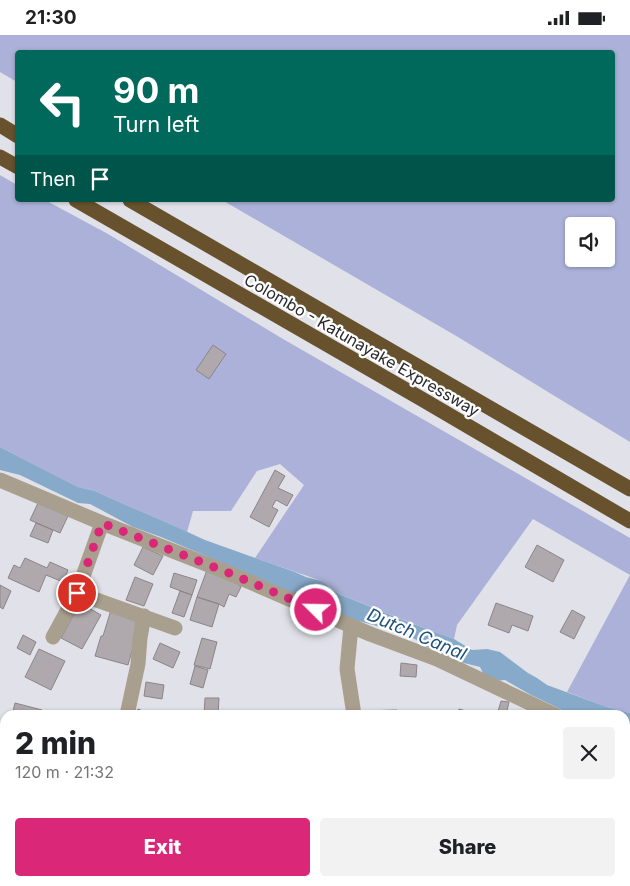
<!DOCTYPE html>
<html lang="en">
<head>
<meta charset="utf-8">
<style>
  :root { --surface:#fff; --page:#f2f2f2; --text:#202124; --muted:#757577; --accent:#db2777 }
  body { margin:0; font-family:Inter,sans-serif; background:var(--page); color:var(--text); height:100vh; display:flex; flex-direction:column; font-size:19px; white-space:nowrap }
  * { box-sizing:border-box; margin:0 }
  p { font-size:16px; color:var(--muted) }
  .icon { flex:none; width:28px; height:28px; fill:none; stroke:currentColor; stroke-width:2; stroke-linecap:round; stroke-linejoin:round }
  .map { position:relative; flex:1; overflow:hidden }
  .side { position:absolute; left:0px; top:675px; width:630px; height:176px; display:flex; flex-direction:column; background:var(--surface); border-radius:15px 15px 0 0; box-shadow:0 1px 4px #0004 }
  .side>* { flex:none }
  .hud { position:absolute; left:15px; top:15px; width:600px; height:152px; border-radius:5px; box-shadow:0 1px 4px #0004; background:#00695c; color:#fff; overflow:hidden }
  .fabs { position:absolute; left:565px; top:182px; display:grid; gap:10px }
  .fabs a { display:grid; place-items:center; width:50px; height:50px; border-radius:5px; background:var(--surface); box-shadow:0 1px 4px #0004; font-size:25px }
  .pin { position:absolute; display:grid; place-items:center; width:42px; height:42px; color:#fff; margin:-21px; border:2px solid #fff; border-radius:50%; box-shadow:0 1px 5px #0007 }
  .me { position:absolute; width:55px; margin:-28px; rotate:293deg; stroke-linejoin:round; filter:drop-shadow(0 0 4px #0008) }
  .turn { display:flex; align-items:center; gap:18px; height:105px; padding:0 15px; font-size:22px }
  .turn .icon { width:65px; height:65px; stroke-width:2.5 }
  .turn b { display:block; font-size:35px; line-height:42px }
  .then { display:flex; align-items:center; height:48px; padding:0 15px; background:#0003; gap:10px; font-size:19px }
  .round { display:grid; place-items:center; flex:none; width:52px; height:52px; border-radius:5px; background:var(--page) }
  .headline { display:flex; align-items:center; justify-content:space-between; height:85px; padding:0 15px }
  h1 { font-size:30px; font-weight:800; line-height:38px }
  .primary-button { display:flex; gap:10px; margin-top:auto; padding:10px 15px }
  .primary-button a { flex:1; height:58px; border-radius:5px; background:var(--accent); color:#fff; font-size:20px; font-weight:800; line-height:58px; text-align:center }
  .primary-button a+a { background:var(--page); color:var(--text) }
  .status { display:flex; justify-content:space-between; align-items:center; height:35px; padding:0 25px; background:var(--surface); direction:ltr }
  .status svg { height:14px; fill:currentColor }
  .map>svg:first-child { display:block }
  .green { fill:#abb1d8; fill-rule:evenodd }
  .water { fill:#88aaca }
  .building { fill:#afa8ac; stroke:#8b8588 }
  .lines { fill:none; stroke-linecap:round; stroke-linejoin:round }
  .path { stroke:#9e9fa5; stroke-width:3; stroke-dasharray:4 2.5; stroke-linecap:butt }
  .minor { stroke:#a99f8e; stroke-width:15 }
  .highway { stroke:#67522d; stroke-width:15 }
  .route { stroke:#db2777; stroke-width:9; stroke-dasharray:0 16.2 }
  .labels { text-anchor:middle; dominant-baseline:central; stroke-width:4.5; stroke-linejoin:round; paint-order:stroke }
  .street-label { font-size:16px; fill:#29292c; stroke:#fff }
  .water-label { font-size:18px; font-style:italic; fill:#1d517c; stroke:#fff }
</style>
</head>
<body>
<div class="status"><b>21:30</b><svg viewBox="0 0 49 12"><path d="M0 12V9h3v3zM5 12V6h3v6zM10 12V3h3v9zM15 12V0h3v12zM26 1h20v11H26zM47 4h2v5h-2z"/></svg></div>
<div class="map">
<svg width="630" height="851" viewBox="0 0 630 851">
  <rect width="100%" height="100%" fill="#e1e2e9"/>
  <path class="green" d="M0,0h630v407l-172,-105 -236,-137h390v-147h-594l-1,29 -17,-10zM606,191v33h-32v-33z
    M0,140l17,10 1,15h27l63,34 175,105 347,199v175l-23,-6 -40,-15 63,-117 -97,-56 -76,106 -3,14c-29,-11 -59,-22 -87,-34 -19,-8 -29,-9 -45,-24l-67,-23 49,-73 -24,-21 -23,7 -26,40h-38l-6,21 -19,-9 -58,-25 -15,-7 -17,-4 -78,-40z
    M625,744l5,7v100h-423l1,-5h417z"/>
  <path class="water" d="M0,412l78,40 17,4 15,7 58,25 37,17 90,32 11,5 16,4 8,7 11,7 23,9 39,16 51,19 18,11 15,-1 13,3 28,21 9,5 10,7 60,22 23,6v29l-5,-3v-24h-54l-19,-10 -21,-10 -26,-15 -10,1 -9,-2 -6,-12 -20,-5 -14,-8 -20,-7 -11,-8 -20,-8 -47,-13 -102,-45 -85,-36 -28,-10 -43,-23 -12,-1 -58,-28 -20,-5z"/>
  <path class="building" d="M213,310l13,9 -17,25 -13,-9z
    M275,435l10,6 -7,12 15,7 -6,11 -11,-6 -4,7 6,3 -9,17 -19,-10z
    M38,468l30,13 -8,17 -30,-13z
    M36,488l17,7 -5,13 -18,-7z
    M537,510l27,15 -11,22 -28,-15z
    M143,512l20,9 -10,19 -19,-10z
    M25,523l22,10 3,-6 18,8 -5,12 -17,-7 -7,17 -31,-14 6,-13 6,3z
    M207,535l27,11 7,6 -5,10 -7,-3 -5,13 -5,-3 -22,-7z
    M174,538l23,7 -5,15 -22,-8z
    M135,542l18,7 -9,22 -18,-6z
    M0,550l11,6 -8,18 -3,-2z
    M180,556l12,4 -8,22 -12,-4z
    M197,562l22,7 -7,23 -22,-7z
    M80,568l21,12 -19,34 -21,-11z
    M496,568l37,13 -5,15 -16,-6 -3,8 -21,-8z
    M111,575l30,9 -13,46 -33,-9 6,-20h2z
    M572,575l13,7 -11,22 -14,-7z
    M23,600l13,7 -6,13 -13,-7z
    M202,603l15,4 -7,27 -16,-4z
    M160,608l20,9 -7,16 -20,-9z
    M39,614l26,12 -14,29 -26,-13z
    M401,628l16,2 -1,12 -16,-1z
    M195,631l13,4 -5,18 -13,-4z
    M146,647l18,3 -2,14 -18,-3z
    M205,663h14l-1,17h-14z
    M501,666l8,1 -3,13h-9z
    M15,668l27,7 -2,5h-28z
    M138,674l15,6h-18z
    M459,674l18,5v1h-20z
    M397,675v5h-34v-4z"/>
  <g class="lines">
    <path class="path" d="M91,846l4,5"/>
    <path class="minor" d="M0,445l102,43 127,50 141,61 67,25 118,56
      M77,558l98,35
      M351,591l-4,43 7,46
      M53,602l24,-44 25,-70
      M127,680l11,-51 2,-26 4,-22
      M625,713l5,3
      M0,821l5,2"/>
    <path class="highway" d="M0,90l18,11
      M0,122l18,10
      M76,165l344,198 210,123
      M130,165l500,289"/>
  </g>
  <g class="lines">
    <path class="route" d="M77,558l25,-70 127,50 87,37"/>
  </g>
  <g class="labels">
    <g class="street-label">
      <text transform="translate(362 310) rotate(30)">Colombo - Katunayake Expressway</text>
    </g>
    <g class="water-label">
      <text transform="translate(417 599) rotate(23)">Dutch Canal</text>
    </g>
  </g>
</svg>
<div class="fabs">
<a><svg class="icon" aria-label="sound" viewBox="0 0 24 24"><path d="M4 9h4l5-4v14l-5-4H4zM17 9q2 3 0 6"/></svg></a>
</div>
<div class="pin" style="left:77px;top:558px;background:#d93025"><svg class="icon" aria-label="arrive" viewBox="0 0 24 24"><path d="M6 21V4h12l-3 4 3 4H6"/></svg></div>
<svg class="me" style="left:316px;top:575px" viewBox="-20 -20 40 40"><circle r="17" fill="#db2777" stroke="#fff" stroke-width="3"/><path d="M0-11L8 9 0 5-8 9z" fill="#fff"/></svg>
<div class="hud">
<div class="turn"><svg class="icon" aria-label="left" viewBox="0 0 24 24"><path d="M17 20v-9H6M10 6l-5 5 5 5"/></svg><div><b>90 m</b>Turn left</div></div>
<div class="then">Then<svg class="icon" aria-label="arrive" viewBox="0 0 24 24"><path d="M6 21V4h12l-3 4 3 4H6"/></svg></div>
</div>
<section class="side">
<div class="headline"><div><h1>2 min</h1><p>120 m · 21:32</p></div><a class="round"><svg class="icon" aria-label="close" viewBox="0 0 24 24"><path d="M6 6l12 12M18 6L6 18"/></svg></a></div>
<div class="primary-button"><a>Exit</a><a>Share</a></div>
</section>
</div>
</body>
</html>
